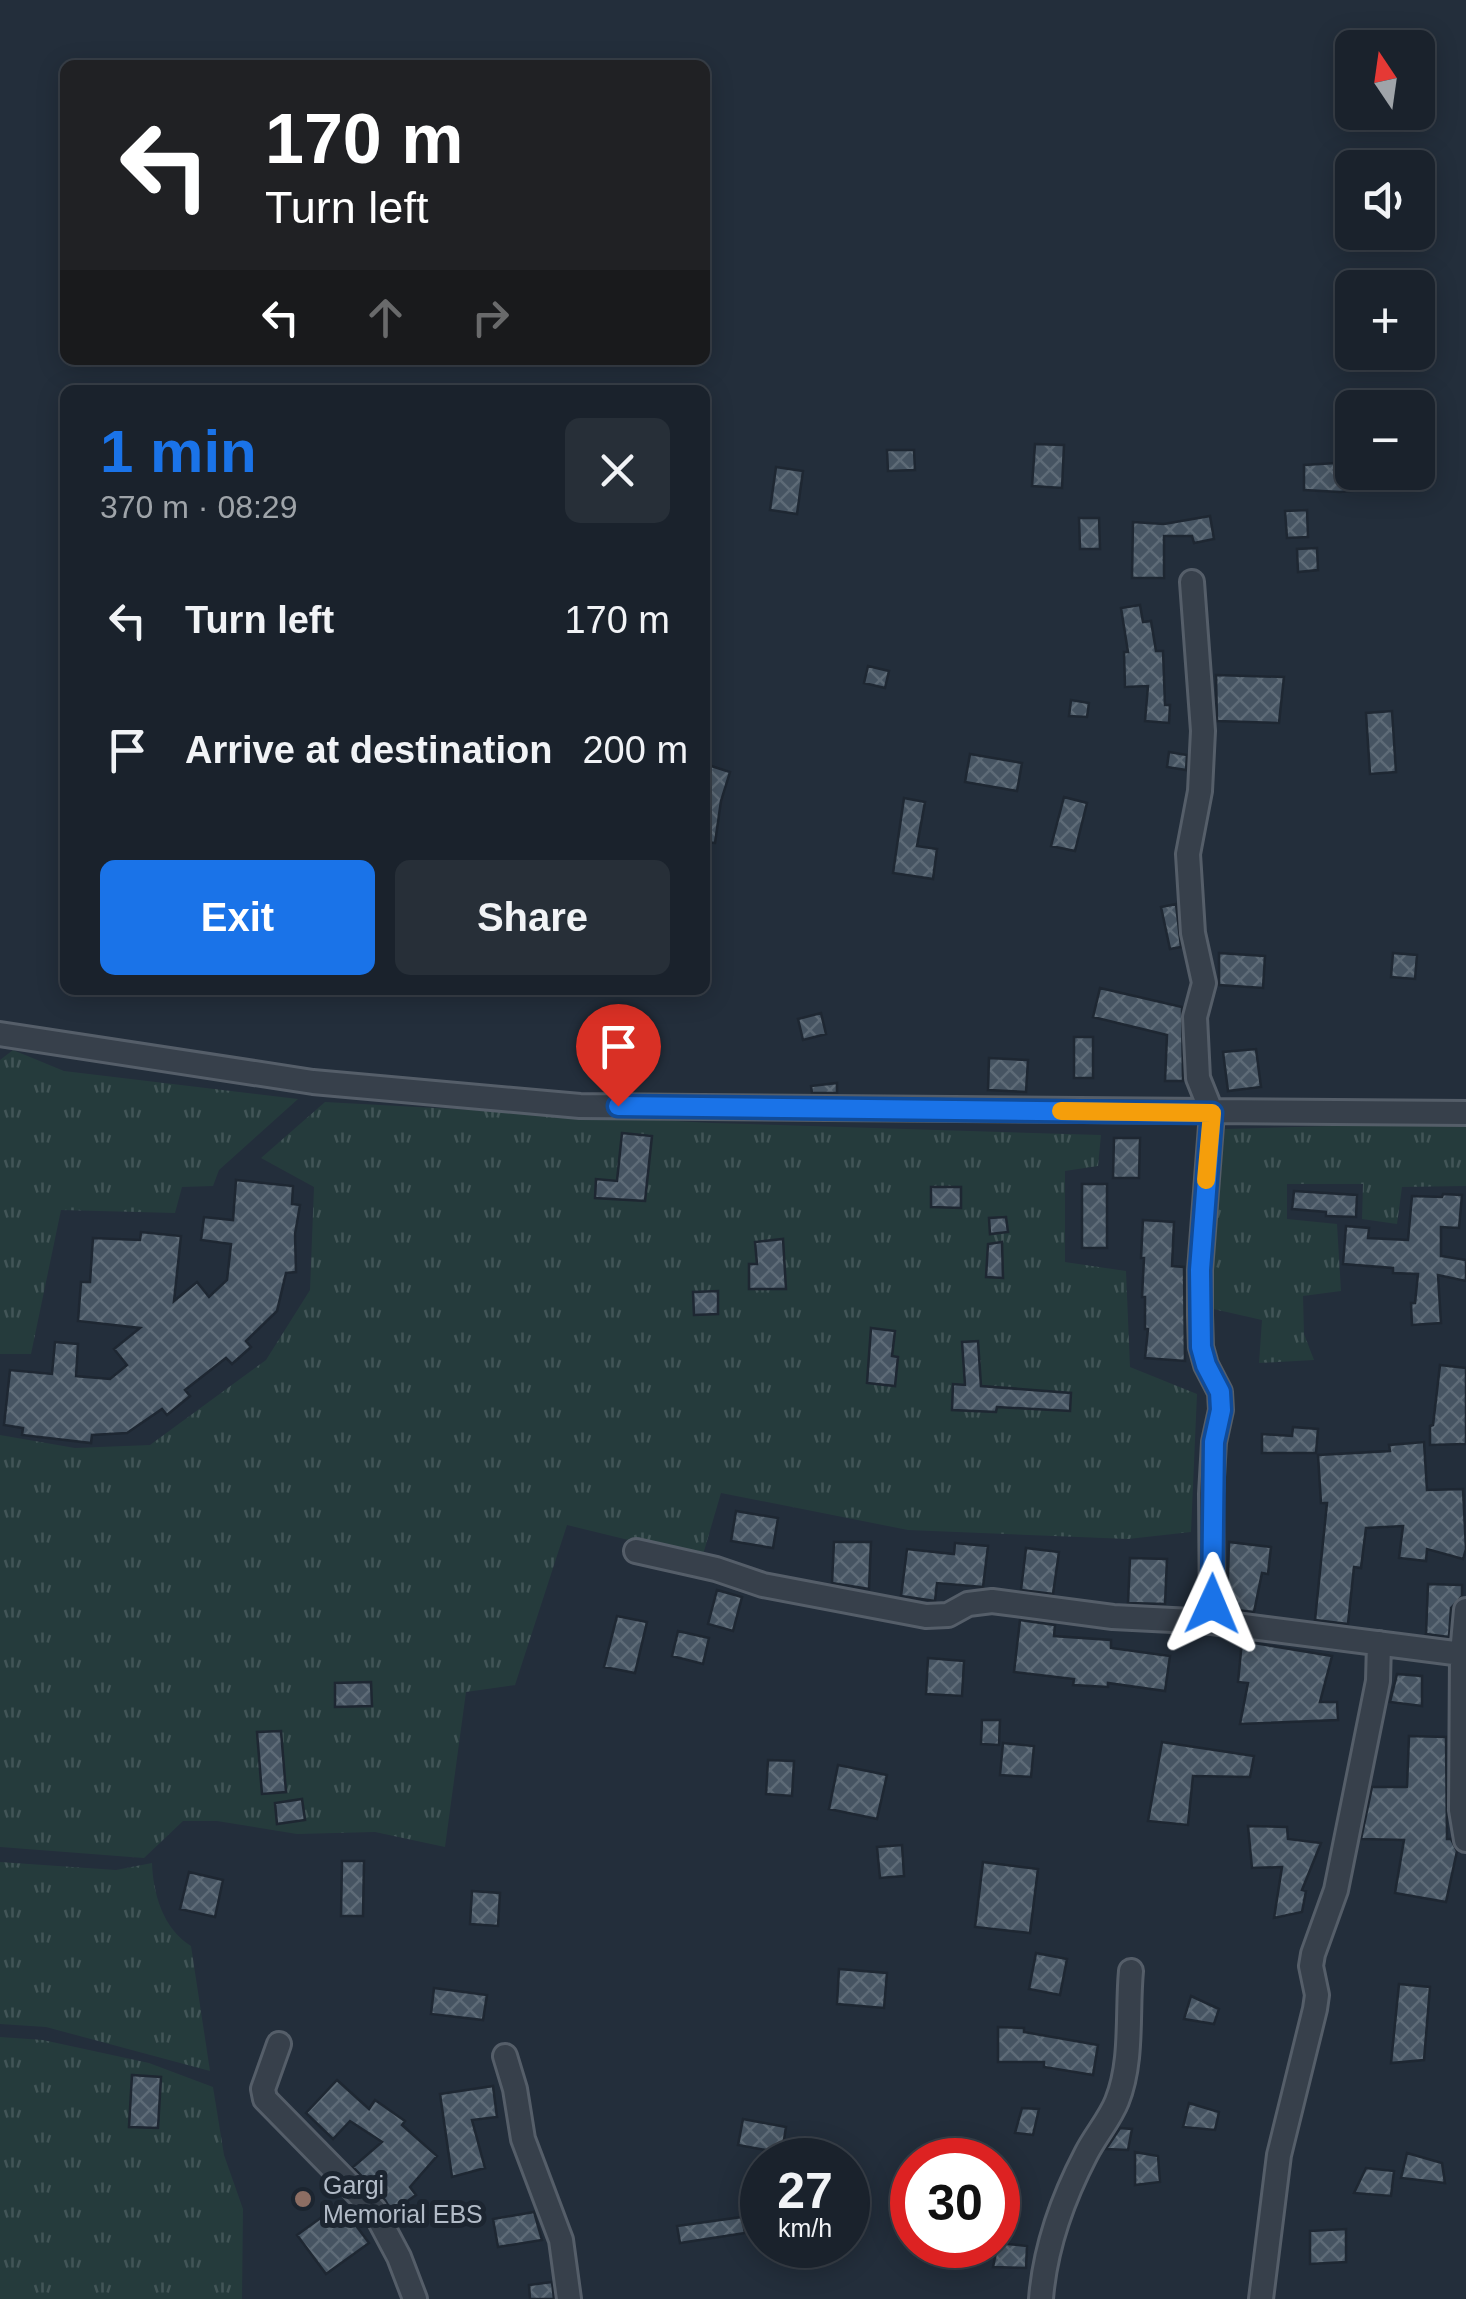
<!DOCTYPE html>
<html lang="en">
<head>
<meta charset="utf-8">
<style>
  :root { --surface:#1a222c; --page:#272f38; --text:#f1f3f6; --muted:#9fa4a9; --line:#383f48; --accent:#1a73e8 }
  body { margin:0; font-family:Helvetica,sans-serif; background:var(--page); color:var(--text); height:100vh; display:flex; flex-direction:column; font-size:38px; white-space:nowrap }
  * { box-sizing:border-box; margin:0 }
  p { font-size:32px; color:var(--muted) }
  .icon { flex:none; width:55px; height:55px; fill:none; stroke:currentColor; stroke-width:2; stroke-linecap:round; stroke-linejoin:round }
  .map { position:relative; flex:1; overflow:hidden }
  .side { position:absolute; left:60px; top:385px; width:650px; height:610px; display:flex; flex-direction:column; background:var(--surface); border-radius:15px; box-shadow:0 5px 25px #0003,0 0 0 2px var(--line) }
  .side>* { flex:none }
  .top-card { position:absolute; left:60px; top:60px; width:650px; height:305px; border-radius:15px; box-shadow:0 5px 25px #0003,0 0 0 2px var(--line); background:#202124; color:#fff; overflow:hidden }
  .needle { width:65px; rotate:347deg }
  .tools { position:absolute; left:1335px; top:30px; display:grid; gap:20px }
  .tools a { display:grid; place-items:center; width:100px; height:100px; border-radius:15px; background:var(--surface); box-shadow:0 5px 25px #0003,0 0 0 2px var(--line); font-size:50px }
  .speed { position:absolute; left:740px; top:2138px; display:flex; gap:20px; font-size:50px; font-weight:700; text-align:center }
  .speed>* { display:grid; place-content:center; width:130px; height:130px; border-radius:50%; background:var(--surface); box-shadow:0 5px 25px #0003,0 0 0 2px var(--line); line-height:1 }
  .speed small { font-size:25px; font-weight:400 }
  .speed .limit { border:15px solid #d22; background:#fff; color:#111 }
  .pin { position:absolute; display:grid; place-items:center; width:85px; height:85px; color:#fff; margin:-102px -42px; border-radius:50% 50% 50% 0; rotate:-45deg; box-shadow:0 0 10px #0007 }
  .pin .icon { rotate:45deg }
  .me { position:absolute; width:110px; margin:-55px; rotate:1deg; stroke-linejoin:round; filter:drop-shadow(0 0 8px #0008) }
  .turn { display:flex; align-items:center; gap:35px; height:210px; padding:0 40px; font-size:45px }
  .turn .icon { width:130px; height:130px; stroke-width:2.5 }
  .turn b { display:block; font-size:70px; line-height:85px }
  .lanes { display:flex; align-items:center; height:95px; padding:0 40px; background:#0003; justify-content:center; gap:50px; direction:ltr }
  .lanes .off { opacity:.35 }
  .round { display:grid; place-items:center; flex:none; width:105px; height:105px; border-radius:15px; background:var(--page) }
  .summary { display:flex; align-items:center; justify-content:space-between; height:170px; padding:0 40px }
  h1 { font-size:60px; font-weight:600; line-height:75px; color:var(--accent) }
  .button { display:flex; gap:20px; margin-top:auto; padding:20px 40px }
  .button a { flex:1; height:115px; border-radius:15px; background:var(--accent); color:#fff; font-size:40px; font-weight:600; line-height:115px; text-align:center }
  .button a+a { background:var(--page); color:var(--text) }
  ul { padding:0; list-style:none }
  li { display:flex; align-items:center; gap:30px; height:130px; padding:0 40px }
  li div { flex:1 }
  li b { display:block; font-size:38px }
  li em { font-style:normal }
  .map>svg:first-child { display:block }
  .grass { fill:url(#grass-tufts); fill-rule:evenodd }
  .building { fill:url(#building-cross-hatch); stroke:#1e2732; stroke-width:2.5 }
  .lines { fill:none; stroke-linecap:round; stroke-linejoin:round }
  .minor-casing { stroke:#555e69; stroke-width:28 }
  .minor { stroke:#37404b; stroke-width:22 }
  .route-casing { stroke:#114b97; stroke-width:25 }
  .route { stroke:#1a73e8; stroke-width:18 }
  .slow { stroke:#f59e0b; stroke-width:18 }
  .education-dot { fill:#8d6e63; stroke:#1c2530; stroke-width:4 }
  .labels { text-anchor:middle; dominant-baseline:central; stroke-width:10; stroke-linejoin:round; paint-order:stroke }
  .poi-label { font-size:25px; fill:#b2bbc7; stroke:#1c2530; text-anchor:start }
</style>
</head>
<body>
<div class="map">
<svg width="1466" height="2299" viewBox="0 0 1466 2299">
  <defs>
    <pattern id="grass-tufts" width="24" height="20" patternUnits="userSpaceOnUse" patternTransform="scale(2.5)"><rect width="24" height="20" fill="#253b3c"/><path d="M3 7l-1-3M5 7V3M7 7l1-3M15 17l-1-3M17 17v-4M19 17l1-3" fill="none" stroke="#425557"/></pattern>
    <pattern id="building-cross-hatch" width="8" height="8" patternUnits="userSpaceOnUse" patternTransform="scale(2.5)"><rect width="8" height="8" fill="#465462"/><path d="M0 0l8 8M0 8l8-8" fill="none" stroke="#5e6b77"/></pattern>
  </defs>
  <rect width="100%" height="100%" fill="#232e3b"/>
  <path class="grass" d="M13,1050l51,21 234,28 -79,71 -6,16 -31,1 -7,26 -114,-3 -30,144h-31v-294z
    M325,1102l387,21 389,12 -3,31 -33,5v91l61,9 4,96 67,27 -6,138 -63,7 -220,-9 -187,-37 -19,65 -135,-33 -52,160 -49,7 -21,155 -70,-15 -78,2 -80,-13h-34l-39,37 -144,-11v-412l75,13 75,-3 116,-85 44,-70 4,-103 -53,-29zM623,1133l29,4 -5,40 -29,-4zM597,1179l48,3 -1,19 -49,-3zM749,1264h36v25h-36zM871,1328l24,3 -2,17 -24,-3zM871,1354l27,3 -3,28zM954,1384l43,3 -1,25 -44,-2zM1026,1391l45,2 -1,18 -45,-2z
    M1466,1122v64l-64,1 -5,37 -35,-5 1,-35h-76v35l50,5 4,67 -38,5 1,38 10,26 -55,3 3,-43 -53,-12 16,-179z
    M0,1862l116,8 36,-7c1,30 11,66 39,83l19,125 -164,-44 -46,-3z
    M0,2037l43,3 106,23 64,24 11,68 19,54 -1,90h-242z"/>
  <path class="building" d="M1035,444l29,1 -2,43 -30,-2z
    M887,450h27l1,20 -27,1z
    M1352,462v10h42l1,15 -55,5 -36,-2v-25z
    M776,467l27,4 -6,43 -27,-4z
    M1307,510l1,27 -21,1 -2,-27z
    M1210,516l4,23 -20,4 -2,-7h-28v42h-32l1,-56 31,2z
    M1079,518h20l1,31h-20z
    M1317,548l1,22 -20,2 -1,-23z
    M1140,605l3,17 8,-1 5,30h7l2,54h5l-1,18 -24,-2 3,-35 -23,1 -1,-35h4l-7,-44z
    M868,666l21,5 -4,17 -21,-5z
    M1216,675l68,2 -5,46 -62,-2z
    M1071,700l18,3 -2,14 -18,-1z
    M1392,711l4,61 -26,2 -4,-61z
    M1169,752l18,3 -1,15 -19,-3z
    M970,754l52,9 -5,28 -52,-9z
    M705,764l25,8 -9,29 -6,42 -10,-1z
    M1064,797l23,6 -12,48 -24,-5z
    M904,798l21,4 -8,44 20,3 -4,30 -40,-6z
    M1176,904l5,43 -11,2 -9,-42z
    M1219,953l46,3 -2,32 -44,-3z
    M1393,953l24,2 -2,24 -24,-2z
    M1100,988l82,19 1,74h-18l2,-46 -74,-18z
    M821,1013l5,21 -23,6 -5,-21z
    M1074,1037h19v41h-19z
    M1256,1049l5,38 -33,4 -5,-39z
    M989,1058l39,2 -2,32 -38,-2z
    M837,1083v10h-25l-1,-7z
    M622,1133l30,3 -7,65 -50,-3 1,-19 21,2z
    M1114,1138h26l-1,40h-26z
    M236,1180l57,6 -1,18 8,1 -5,29 1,38 -10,1 -9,38 -31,30 5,6 -19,17 -6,-6 -41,32 5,6 -23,19 -5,-6 -35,24 -35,2 -1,8 -69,-8 1,-7 -19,-3 6,-55 42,4 3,-32 23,2 -2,32 34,3 17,-14 -13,-16 26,-21 -62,-7 3,-39h9l3,-44 47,2 1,-8 40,4 -7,65 23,-19 12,15 18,-17 4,-36 -30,-4 3,-23 29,3z
    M1082,1184h25v64h-25z
    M931,1187h30v21l-30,-1z
    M1294,1191l63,4 -1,22 -30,-1v-4l-34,-3z
    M1443,1194l19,1 -3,33 -18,-1v29l25,4v21l-28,-6 3,48 -29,2 -1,-22h4l3,-29 -25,-1v-5l-50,-4 3,-38 23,2 -1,10 40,2 4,-44 30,1z
    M1006,1217l2,15 -18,2 -1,-16z
    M1143,1220l31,2 -2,44 12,1 1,94 -40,-3 3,-29h-3v-32h-3l2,-39h-3z
    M783,1239l3,50h-37v-25h8l-2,-22z
    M1002,1242l1,36 -17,-1 2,-33z
    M718,1291v23l-24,1 -1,-23z
    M871,1328l24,3 -3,25 6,1 -3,29 -28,-3z
    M978,1341l3,45 90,7 -1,18 -73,-4 -1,5 -44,-2 1,-26 12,1 -3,-43z
    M1440,1365l26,3v76l-36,1v-19l3,-1z
    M1293,1427l25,2 -2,24h-54v-19l30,2z
    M1424,1442l3,48 36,-1 3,60 -3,10 -36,-10 -1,12 -27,-3 4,-32 -37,2 -5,40 -7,-1 -6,57 -33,-4 12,-117h-6l-3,-48 72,-4 -1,-6z
    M736,1511l42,7 -5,30 -42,-7z
    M834,1542h37l-2,47 -37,-6z
    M1229,1542l42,5 -3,27 -6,-1 -8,39 -27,-3z
    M955,1543l33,3 -5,41 -46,-4 -2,18 -34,-5 6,-47 47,5z
    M1026,1548l33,4 -6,42 -32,-4z
    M1130,1558l37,1 -2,45 -37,-1z
    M1428,1584l34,1v11l-11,12 -2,29 -23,-3z
    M717,1590l25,7 -9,34 -25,-7z
    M617,1616l30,6 -12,51 -31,-6z
    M1020,1620l35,5 -1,11 57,4v8l59,8 -5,35 -57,-8v4l-35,-2 1,-6 -60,-7z
    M678,1631l31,7 -6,26 -31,-8z
    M1242,1641l90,15 -12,46h17l1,18 -98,4 8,-41 -10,-1z
    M928,1658l36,3 -2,35 -36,-2z
    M1397,1674l25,2v30l-32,-4z
    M371,1682l1,24 -37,1v-24z
    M982,1720h18l-1,25 -18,-1z
    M281,1731l5,61 -24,2 -5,-62z
    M1409,1736l37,1 1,102h4l6,12 -11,51 -51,-9 9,-53 -43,-1 11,-52h35z
    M1162,1742l92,14 -4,21 -57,-1 -5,49 -40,-4z
    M1003,1743l31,3 -3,31 -31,-2z
    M768,1760l26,1 -2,35 -26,-2z
    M838,1765l49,10 -10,44 -48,-10z
    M302,1799l3,21 -28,4 -2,-21z
    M1248,1826l39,1 1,12 33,4 -19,47 4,1 -4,21 -28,6 8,-51 -30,1z
    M902,1845l2,31 -24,2 -3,-31z
    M342,1861h22l-1,55h-22z
    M983,1862l55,7 -8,64 -55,-6z
    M189,1872l34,8 -8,37 -35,-8z
    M472,1891l28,2 -2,33 -28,-2z
    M1036,1953l31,6 -7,36 -31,-6z
    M839,1969l48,4 -3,35 -47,-4z
    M1399,1984l31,3 -6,73 -33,3z
    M434,1988l53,7 -4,25 -52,-6z
    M1191,1996l28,13 -5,15 -30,-5z
    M998,2027l26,1v4l74,13 -5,30 -49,-8v-5h-46z
    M132,2075l29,2 -3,51 -29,-1z
    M337,2080l32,29 6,-9 30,21 -3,4 35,31 -27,31 6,8 -24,17 -7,-12 -32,-33 29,-25 -32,-21 -17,18 -27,-26z
    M493,2086l4,31 -25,3 13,48 -33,9 -12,-83z
    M1189,2103l30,9 -4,18 -32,-3z
    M1022,2108l17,1 -6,26 -18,-2z
    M743,2119l43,8 -4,26 -44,-8z
    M1120,2128l12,1 -4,21 -22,-1z
    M1135,2152l23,4 2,26 -25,3z
    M1407,2153l35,10 3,20 -44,-5z
    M1366,2168l28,3 -3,25 -37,-3z
    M340,2204l29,39 -43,31 -29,-39z
    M534,2212l8,28 -44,7 -5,-28z
    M742,2217l3,16 -65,10 -3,-17z
    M1346,2229v33l-36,2v-33z
    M998,2243l29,3 -1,22 -33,-1z
    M552,2282l2,17h-24l-1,-14z"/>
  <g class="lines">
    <g class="minor-casing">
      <path id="minor" d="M1192,582l11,149 -3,60 -12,63 5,79 11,50 -9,34 3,61 14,35 -12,157v45l1,32 5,18 14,27 1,18 -7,32 -3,52 1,128
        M0,1034l313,48 267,24 886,7
        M636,1551l80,18 47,16 163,31 22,-1 20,-11 24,-3 121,16 99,5 250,32 4,-44
        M1466,1655l-4,-1 -1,156 5,30
        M279,2044l-16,45 2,10 109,111 25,47 16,42
        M505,2056l10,33 8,50 38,101 8,59
        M1041,2299c4,-52 21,-99 45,-145 9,-18 24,-35 31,-53 16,-40 10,-88 14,-130
        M1261,2299l18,-144 36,-146 2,-14 -6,-29 2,-12 23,-64 42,-209 1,-38"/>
    </g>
    <use href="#minor" class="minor"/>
  </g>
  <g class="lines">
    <g class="route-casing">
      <path id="route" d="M618,1106l594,7 -12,157 1,77 5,18 14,27 1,18 -7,32 -2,162"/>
    </g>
    <use href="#route" class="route"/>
    <path class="slow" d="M1061,1111l151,2 -6,67"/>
  </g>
  <circle class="education-dot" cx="303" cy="2199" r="10"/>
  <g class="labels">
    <g class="poi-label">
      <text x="323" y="2185">Gargi<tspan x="323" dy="29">Memorial EBS</tspan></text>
    </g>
  </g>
</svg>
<div class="tools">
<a><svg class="needle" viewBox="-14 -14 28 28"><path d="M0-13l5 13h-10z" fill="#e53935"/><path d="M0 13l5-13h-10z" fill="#9fa4a9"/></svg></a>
<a><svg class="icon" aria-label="sound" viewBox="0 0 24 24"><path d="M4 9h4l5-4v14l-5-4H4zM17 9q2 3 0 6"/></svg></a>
<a>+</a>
<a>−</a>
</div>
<div class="speed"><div>27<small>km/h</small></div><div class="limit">30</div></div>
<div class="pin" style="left:618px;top:1106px;background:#d93025"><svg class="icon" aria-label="arrive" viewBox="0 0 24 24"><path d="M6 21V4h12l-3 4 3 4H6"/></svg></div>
<svg class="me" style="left:1212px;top:1604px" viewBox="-20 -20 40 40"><path d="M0-17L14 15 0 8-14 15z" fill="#1a73e8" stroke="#fff" stroke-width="4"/></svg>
<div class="top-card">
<div class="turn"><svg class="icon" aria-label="left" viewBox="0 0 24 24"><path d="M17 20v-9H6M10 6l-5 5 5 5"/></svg><div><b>170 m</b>Turn left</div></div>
<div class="lanes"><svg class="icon" aria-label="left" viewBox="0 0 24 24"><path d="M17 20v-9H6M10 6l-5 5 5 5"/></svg><svg class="icon off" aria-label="ahead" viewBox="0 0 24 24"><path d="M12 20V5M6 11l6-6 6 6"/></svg><svg class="icon off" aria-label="right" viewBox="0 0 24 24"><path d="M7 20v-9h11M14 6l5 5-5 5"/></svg></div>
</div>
<section class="side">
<div class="summary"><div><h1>1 min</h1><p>370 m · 08:29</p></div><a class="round"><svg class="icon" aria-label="close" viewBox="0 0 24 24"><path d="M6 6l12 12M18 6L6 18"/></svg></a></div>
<ul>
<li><svg class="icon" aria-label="left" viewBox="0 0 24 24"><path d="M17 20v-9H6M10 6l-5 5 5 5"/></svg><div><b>Turn left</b></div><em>170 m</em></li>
<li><svg class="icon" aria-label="arrive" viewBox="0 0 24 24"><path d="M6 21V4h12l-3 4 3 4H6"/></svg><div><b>Arrive at destination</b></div><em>200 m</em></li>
</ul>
<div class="button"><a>Exit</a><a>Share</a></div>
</section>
</div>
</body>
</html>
